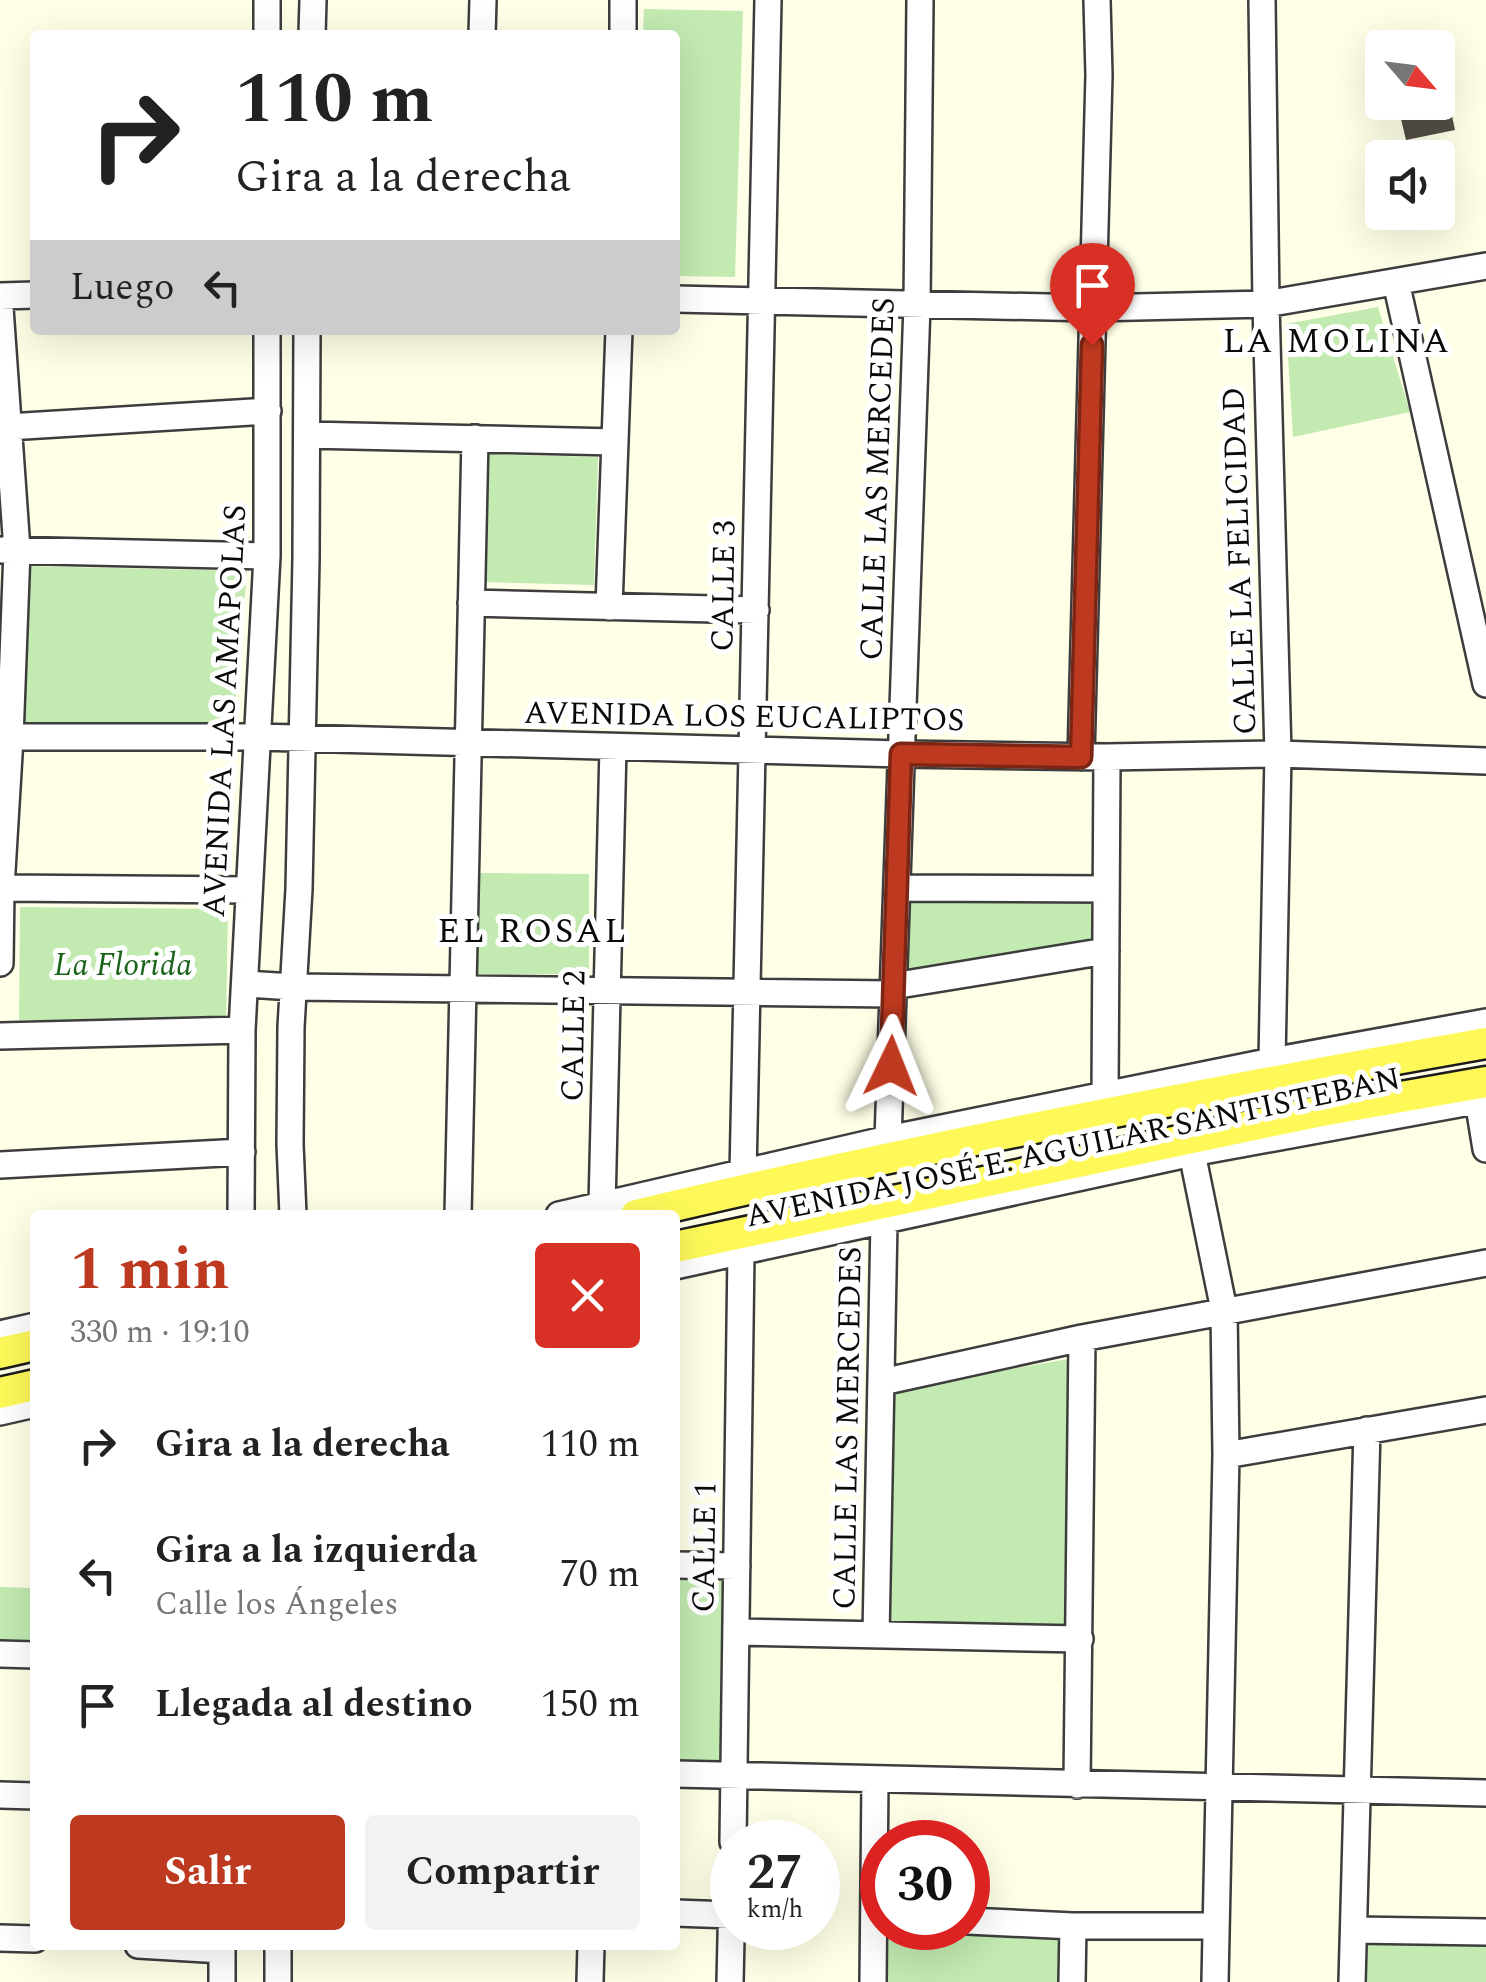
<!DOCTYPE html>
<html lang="es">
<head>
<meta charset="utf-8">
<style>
  :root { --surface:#fff; --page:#f2f2f2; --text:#222; --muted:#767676; --accent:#bd391f }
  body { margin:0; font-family:Spectral,serif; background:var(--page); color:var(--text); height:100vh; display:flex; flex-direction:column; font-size:38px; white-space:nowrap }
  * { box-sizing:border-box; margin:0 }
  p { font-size:32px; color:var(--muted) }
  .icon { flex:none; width:55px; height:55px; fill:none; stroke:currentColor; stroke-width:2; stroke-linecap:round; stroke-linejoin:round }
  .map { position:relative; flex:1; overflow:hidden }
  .side { position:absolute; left:30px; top:1210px; width:650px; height:740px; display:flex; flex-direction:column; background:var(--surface); border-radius:10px; box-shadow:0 10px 40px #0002 }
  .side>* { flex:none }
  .guide { position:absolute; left:30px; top:30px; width:650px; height:305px; border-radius:10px; box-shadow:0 10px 40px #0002; background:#fff; color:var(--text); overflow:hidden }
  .needle { width:65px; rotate:118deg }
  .fabs { position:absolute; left:1365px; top:30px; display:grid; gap:20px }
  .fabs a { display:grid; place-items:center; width:90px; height:90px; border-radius:10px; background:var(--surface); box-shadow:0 10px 40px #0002; font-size:50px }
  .speed { position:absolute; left:710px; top:1820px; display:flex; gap:20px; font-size:50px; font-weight:700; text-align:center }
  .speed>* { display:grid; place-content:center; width:130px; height:130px; border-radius:50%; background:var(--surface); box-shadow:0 10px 40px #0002; line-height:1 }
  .speed small { font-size:25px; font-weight:400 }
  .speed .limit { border:15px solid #d22; background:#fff; color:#111 }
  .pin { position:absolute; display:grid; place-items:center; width:85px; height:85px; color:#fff; margin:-102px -42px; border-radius:50% 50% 50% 0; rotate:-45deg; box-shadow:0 0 10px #0007 }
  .pin .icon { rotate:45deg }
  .me { position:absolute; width:110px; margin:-55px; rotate:2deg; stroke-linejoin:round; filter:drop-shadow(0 0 8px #0008) }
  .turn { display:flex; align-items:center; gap:35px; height:210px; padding:0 40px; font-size:45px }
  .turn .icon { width:130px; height:130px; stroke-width:2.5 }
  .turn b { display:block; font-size:70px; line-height:85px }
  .then { display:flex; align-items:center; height:95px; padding:0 40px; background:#0003; gap:20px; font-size:38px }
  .round { display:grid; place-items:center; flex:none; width:105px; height:105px; border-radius:10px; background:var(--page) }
  .headline { display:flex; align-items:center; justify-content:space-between; height:170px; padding:0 40px }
  h1 { font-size:60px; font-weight:700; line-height:75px; color:var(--accent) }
  .action { display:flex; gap:20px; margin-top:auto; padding:20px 40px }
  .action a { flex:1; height:115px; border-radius:10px; background:var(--accent); color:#fff; font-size:40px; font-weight:700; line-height:115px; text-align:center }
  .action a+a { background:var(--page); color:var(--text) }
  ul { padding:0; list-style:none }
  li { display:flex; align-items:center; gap:30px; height:130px; padding:0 40px }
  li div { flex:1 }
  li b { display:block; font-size:38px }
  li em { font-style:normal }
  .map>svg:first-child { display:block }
  .green { fill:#c2eab1 }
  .building { fill:#534e46 }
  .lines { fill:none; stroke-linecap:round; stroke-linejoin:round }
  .minor-casing { stroke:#3d3d3d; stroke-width:30 }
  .major-casing { stroke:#1b1b1b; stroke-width:35 }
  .minor { stroke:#fff; stroke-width:25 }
  .major { stroke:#fef959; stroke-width:30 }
  .route-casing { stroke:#7b2514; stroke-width:25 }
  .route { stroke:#bd391f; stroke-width:18 }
  .labels { text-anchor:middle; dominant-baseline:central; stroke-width:10; stroke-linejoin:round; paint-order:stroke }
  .street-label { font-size:32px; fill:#0a0a0a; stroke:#fff }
  .park-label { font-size:32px; font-style:italic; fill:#1a631a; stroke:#fff }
  .neighbourhood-label { font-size:35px; letter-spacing:2.5px; fill:#0a0a0a; stroke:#fff }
</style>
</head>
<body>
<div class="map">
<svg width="1486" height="1982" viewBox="0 0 1486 1982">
  <rect width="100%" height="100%" fill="#ffffe7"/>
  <path class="green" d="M644,9l99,2 -8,266 -60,-1v-241h-32z
    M1378,307l32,105 -117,25 -7,-113z
    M483,454l115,3 -4,128 -114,-3z
    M22,566l225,5 -14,156 -208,-4z
    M478,873l111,1v100h-113z
    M904,888l194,8 -2,50 -197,31z
    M20,907l208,2 -2,113 -207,-2z
    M1074,1358l-3,268 -185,-2 6,-234z
    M675,1580l50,1 -3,179 -47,1z
    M0,1587l35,1v59l-35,-1z
    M1073,1926l-1,56h-199l9,-54z
    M1361,1940l125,4v38h-125z"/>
  <path class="building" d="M1397,102h52l6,28 -49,10z"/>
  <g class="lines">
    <g class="minor-casing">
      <path id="minor" d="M1262,0l4,304 12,450 -6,307
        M267,35v-35
        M312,35l1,-35
        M482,35l1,-35
        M623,35v-35
        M1396,282l90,402
        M0,296l35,-1
        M675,299l418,9 173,-4 220,-38
        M0,308l17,242 -7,188 -9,150 -1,75
        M8,427l260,-16
        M307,435l308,7
        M2,550l265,6
        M471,603l285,7
        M609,607l10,-277
        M0,737h258l643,17 206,3 171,-3 208,7
        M1081,757l18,-682 -2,-75
        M1,888l248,2
        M897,888l209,1
        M246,984l47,3 600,7
        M893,986l213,-35
        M0,1036l242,-6
        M1105,1096l2,-339
        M1478,1100l8,49
        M888,1139l29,-834 3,-305
        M1192,1153l32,157 2,145 -11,527
        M0,1165l242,-13
        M743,1174l25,-1174
        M602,1206l11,-459
        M241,1215l1,-185 25,-474v-226
        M293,1215l-3,-71 1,-117 8,-138 7,-330 1,-229
        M458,1215l17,-777
        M559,1215l329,-76 384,-78 214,-39
        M675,1266l517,-113 294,-54
        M0,1334l35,-8
        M882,1382l200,-44 404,-75
        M0,1412l35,-8
        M1226,1455l260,-45
        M675,1565l62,1
        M736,1632l344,7
        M876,1635l8,-413
        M0,1654l35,1
        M675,1774l811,19
        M1077,1785l5,-447
        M0,1795l35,1
        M733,1842l8,-590
        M675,1913l57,2
        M968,1921l105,5h143
        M1354,1930l132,2
        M0,1938l35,1
        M138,1945l84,5
        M222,1982v-37
        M278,1982v-37
        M590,1982l1,-37
        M730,1982l2,-87
        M873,1982l2,-202
        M1072,1982l1,-56
        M1352,1982l15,-552"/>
    </g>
    <g class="major-casing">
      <path id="major" d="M636,1215c281,-67 566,-122 850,-172
        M675,1247l641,-135 170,-30
        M0,1353l35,-8
        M0,1393l35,-8"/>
    </g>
    <use href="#minor" class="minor"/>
    <use href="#major" class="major"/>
  </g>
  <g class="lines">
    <g class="route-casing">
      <path id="route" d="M891,1066l10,-312 180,3 11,-412"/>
    </g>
    <use href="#route" class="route"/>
  </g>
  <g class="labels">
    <g class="street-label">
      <text transform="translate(878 479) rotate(-88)">CALLE LAS MERCEDES</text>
      <text transform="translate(1240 561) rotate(-92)">CALLE LA FELICIDAD</text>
      <text transform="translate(724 586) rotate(-89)">CALLE 3</text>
      <text transform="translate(225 711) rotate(-87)">AVENIDA LAS AMAPOLAS</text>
      <text transform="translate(744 717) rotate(1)">AVENIDA LOS EUCALIPTOS</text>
      <text transform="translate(574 1036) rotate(-89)">CALLE 2</text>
      <text transform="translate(1073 1148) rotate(-12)">AVENIDA JOSÉ E. AGUILAR SANTISTEBAN</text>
      <text transform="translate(848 1428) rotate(-89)">CALLE LAS MERCEDES</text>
      <text transform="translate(705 1547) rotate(-89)">CALLE 1</text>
    </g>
    <g class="park-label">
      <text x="123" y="965">La Florida</text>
    </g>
    <g class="neighbourhood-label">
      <text x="1337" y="341">LA MOLINA</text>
      <text x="533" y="931">EL ROSAL</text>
    </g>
  </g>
</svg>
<div class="fabs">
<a><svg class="needle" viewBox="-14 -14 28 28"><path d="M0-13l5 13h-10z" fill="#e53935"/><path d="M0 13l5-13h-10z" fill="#767676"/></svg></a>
<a><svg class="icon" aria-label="sound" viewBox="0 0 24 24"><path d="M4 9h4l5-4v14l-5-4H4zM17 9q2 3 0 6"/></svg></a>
</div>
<div class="speed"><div>27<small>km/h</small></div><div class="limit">30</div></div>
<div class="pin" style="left:1092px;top:345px;background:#d93025"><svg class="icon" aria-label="arrive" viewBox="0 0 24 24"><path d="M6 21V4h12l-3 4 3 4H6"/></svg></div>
<svg class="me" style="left:891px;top:1066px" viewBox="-20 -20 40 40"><path d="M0-17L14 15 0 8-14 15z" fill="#bd391f" stroke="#fff" stroke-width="4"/></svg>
<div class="guide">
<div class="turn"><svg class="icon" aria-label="right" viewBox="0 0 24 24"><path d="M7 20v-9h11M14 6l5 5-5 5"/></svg><div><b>110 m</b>Gira a la derecha</div></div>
<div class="then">Luego<svg class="icon" aria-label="left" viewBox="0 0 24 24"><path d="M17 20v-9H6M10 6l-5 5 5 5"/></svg></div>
</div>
<section class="side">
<div class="headline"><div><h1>1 min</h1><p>330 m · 19:10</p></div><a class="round" style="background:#d93025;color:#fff"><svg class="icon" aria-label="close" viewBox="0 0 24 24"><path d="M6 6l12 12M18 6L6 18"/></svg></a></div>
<ul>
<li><svg class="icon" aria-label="right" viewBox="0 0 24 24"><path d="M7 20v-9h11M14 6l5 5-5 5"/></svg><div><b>Gira a la derecha</b></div><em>110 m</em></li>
<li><svg class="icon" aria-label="left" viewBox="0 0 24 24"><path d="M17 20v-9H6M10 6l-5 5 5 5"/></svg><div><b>Gira a la izquierda</b><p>Calle los Ángeles</p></div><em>70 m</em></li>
<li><svg class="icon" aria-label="arrive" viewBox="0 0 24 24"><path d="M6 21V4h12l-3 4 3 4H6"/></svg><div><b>Llegada al destino</b></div><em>150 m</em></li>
</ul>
<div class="action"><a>Salir</a><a>Compartir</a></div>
</section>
</div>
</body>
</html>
